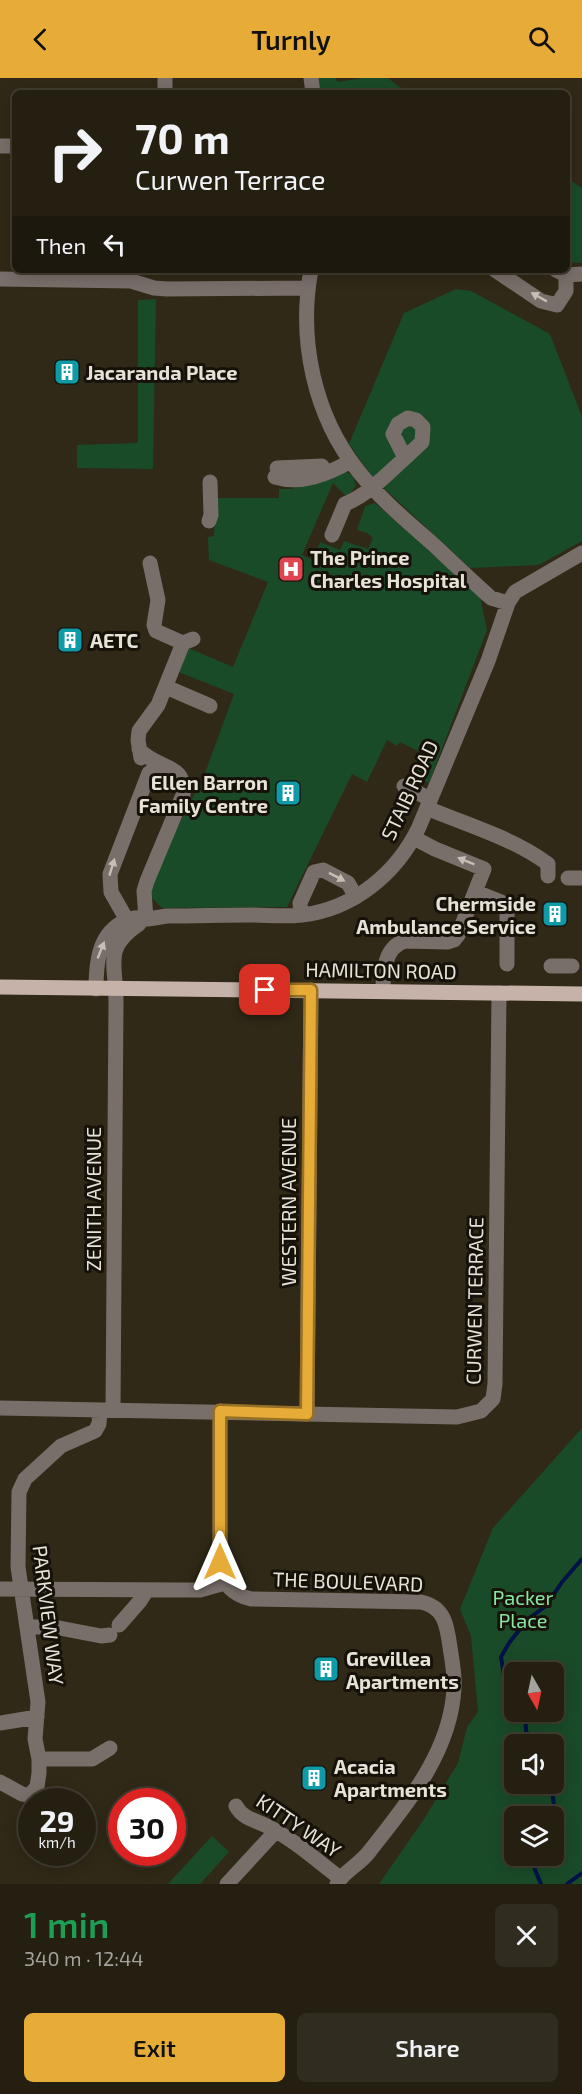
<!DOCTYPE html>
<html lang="en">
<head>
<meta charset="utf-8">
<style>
  :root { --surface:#241f11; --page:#302c1f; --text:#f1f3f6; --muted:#a3a29f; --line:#413d31; --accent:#e7ac37 }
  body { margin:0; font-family:"Exo 2",sans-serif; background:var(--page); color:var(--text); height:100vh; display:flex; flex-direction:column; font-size:22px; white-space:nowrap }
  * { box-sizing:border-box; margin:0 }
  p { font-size:20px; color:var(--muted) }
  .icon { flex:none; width:33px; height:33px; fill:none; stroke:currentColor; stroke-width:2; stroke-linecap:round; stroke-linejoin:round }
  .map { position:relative; height:1806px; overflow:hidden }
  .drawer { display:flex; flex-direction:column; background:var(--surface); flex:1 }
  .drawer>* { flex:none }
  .guide { position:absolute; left:12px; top:12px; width:558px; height:183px; border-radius:9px; box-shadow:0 3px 15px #0003,0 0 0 2px var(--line); background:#241f11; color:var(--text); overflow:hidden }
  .needle { width:39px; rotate:171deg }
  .buttons { position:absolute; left:504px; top:1584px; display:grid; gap:12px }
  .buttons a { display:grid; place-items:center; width:60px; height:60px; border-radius:9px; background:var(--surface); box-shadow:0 3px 15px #0003,0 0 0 2px var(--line); font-size:30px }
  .speed { position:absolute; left:18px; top:1710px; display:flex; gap:12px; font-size:30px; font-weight:700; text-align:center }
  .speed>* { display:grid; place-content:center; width:78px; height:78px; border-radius:50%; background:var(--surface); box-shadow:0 3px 15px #0003,0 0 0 2px var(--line); line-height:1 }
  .speed small { font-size:15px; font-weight:400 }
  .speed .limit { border:9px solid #d22; background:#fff; color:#111 }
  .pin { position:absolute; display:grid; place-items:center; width:51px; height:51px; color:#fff; margin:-26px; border-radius:12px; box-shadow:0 3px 9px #0006 }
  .me { position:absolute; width:66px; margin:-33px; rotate:0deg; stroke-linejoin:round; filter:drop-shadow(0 0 4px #0008) }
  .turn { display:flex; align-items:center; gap:21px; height:126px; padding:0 24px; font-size:27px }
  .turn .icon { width:78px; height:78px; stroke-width:2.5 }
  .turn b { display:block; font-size:42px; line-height:51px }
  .then { display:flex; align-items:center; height:57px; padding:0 24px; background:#0003; gap:12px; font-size:22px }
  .round { display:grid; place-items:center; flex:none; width:63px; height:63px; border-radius:9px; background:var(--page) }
  .headline { display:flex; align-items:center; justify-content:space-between; height:102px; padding:0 24px }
  h1 { font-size:36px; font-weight:600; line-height:45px; color:#1e9e55 }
  .primary-button { display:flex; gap:12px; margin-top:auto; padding:12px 24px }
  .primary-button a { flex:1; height:69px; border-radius:9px; background:var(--accent); color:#111; font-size:24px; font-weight:600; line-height:69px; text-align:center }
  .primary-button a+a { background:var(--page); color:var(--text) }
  header { display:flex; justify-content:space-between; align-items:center; height:78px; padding:0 24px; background:var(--accent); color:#111; font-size:27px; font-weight:600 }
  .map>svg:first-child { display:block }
  .green { fill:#1a4b29; fill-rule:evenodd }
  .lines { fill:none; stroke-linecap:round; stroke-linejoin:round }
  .stream { stroke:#001247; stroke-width:4 }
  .minor { stroke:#786e6a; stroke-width:15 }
  .major { stroke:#c7b2a9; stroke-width:15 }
  .oneway { fill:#c6bfb6 }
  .route-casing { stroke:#967024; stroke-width:15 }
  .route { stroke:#e7ac37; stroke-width:10 }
  .labels { text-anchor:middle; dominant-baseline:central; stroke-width:6; stroke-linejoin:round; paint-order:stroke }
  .poi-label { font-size:20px; font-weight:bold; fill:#e7e2d7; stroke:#16120a; text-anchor:start }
  .street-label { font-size:20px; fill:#e7e2d7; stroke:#16120a }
  .park-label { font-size:20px; fill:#88e59e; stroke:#16120a }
</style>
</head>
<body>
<header><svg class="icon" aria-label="back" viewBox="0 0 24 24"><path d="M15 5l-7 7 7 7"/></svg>Turnly<svg class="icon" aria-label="search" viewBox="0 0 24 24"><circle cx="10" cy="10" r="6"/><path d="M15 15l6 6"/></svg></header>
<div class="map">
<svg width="582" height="1806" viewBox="0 0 582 1806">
  <rect width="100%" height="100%" fill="#302917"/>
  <path class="green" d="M318,0h18l1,4 26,-4h25l14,11 2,-2 1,6h-85z
    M567,100l15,10v75l-15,-1z
    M456,211l15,2 79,43 32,83v124l-43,24 -69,3 -97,-90 -24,-34 55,-131z
    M156,221l-3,170 -76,-1v-23l61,-2v-143z
    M343,392l10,6 3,10 -9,11 -14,-14 -31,72 11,5 7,-18 20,8 4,-9 24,8 5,-11 -6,-5 -10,-3 8,-24 10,-3 105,93 7,34 -58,153 -20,-8 11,-23 -20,-10 -3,4 -10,-6 -20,42 -15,-8 -65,133 -125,1 -14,-14 4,-19 52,-99 30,-82 -58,-23 10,-24 47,20 35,-85 -59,-22 -1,-23 6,-1 1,-38h64v-9h14v-8z
    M582,1350v456h-203l45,-65 34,-56 9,-36 11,-15 -7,-76 -11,-27 33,-81zM514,1594h40v40h-40zM514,1666h40v40h-40zM514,1738h40v40h-40z
    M212,1758l17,16 -29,32h-32z"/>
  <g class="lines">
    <path class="stream" d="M514,1609l-10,-12 -3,-18 8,-14 19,-24 18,-13 16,-24 20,-23
      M525,1634l1,19 7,13
      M551,1706l3,21 -3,11
      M532,1778l-1,4 10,24
      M567,1806l15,-11"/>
    <path class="minor" d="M311,0l2,15
      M165,15v-15
      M0,68h15
      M311,192c-13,70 3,146 48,202 22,28 49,50 75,73 19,18 38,36 57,53l17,5
      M495,192l46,31 16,4 9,-14v-16
      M556,192l10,5 16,-1
      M0,201l131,2 23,7 13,1 140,-1
      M408,340l8,2 7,7 -1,15 -17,16 -12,-24 5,-10z
      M277,390l45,-2
      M275,399c26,8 53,-3 76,-16
      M209,443l2,-6 -1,-33
      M332,457l13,-31c24,-10 41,-29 60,-46
      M150,485l8,37 -4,25 2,6 27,12 10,-4
      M166,609l44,19
      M139,671c17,21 48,13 44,46l-36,86 -3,10 2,28
      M141,680l-3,-18 1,-9 19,-26 25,-62
      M404,708l26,13
      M427,730c40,17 86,30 121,56v12
      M568,800h14
      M476,814l25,10 6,7v55
      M301,837l-1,-12 14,-31 9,-2 25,13 8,14
      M132,851l-21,-37 -1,-18 39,-101 7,-5 11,-1
      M551,888h21
      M96,911c0,-29 3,-62 38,-71 4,-1 9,1 14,1 6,-1 13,-2 19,-3 28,0 56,-1 84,-1 17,0 34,2 51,0 52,-6 95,-42 117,-88l69,-166 20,-58 7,-11 67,-39
      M383,913c0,-18 1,-44 22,-50l43,1 6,-2 4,-5 26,-66 -49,-20 -21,-11
      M0,1330l457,9 24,-6 12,-12 2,-15 4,-391
      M113,1332l3,-409c0,-37 -13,-53 23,-77
      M220,1333v156c3,18 14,28 31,32l170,3c24,5 26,24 29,45 2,14 5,28 4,41 -3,64 -48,117 -85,164 -10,13 -26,20 -32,32
      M307,1336l4,-424
      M0,1511l181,1h19l25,-7
      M119,1547l21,-24 7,-11
      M28,1549h26l47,9 9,-1
      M0,1645l37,-6
      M39,1681h53l18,-11
      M0,1704l22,12 5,1 4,-1 6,-7 2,-14v-14l-4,-20 3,-37 -20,-135 1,-75 6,-13 36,-33 34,-15 4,-7 1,-14
      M236,1728c7,13 19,14 31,20 26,13 49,34 73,52
      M227,1806l49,-53"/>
    <path class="major" d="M0,909l582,7"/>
  </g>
  <defs><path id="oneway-solid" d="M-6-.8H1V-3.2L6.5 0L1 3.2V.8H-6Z" transform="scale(1.5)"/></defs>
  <g class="oneway">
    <use href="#oneway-solid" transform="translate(539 219) rotate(-151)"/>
    <use href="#oneway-solid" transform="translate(466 783) rotate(-158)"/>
    <use href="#oneway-solid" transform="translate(112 789) rotate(-73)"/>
    <use href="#oneway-solid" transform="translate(337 799) rotate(27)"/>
    <use href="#oneway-solid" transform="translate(101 872) rotate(-68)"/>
  </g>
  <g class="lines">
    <g class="route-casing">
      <path id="route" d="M220,1484v-151l87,3 4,-424h-46"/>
    </g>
    <use href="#route" class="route"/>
  </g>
  <defs>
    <g id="building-square" transform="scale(1.35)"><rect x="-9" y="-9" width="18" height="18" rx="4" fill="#0f9aa8" stroke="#16120a"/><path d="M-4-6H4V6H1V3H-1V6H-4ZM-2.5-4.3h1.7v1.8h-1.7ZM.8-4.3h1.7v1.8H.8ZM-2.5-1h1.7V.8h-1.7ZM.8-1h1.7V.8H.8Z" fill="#fff"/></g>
    <g id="hospital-square" transform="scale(1.35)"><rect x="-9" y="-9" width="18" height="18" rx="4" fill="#e0444e" stroke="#16120a"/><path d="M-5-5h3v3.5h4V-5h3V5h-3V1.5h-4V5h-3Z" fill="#fff"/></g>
  </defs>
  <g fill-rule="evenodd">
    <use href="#building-square" x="67" y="294"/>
    <use href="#hospital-square" x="291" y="491"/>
    <use href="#building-square" x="70" y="562"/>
    <use href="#building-square" x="288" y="715"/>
    <use href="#building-square" x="555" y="836"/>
    <use href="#building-square" x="326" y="1591"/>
    <use href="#building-square" x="314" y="1700"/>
  </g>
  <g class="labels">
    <g class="poi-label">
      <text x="86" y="294">Jacaranda Place</text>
      <text x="310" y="479">The Prince<tspan x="310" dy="23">Charles Hospital</tspan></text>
      <text x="90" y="562">AETC</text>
      <text x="268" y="704" text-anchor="end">Ellen Barron<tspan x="268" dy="23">Family Centre</tspan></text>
      <text x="536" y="825" text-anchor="end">Chermside<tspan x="536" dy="23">Ambulance Service</tspan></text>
      <text x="346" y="1580">Grevillea<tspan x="346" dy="23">Apartments</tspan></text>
      <text x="334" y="1688">Acacia<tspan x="334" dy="23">Apartments</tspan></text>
    </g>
    <g class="street-label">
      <text transform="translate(409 712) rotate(-65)">STAIB ROAD</text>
      <text transform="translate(381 892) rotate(1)">HAMILTON ROAD</text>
      <text transform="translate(93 1121) rotate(-90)">ZENITH AVENUE</text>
      <text transform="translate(288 1124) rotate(-90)">WESTERN AVENUE</text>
      <text transform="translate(474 1223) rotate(-89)">CURWEN TERRACE</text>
      <text transform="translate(348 1503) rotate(2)">THE BOULEVARD</text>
      <text transform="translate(49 1537) rotate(83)">PARKVIEW WAY</text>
      <text transform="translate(299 1747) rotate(34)">KITTY WAY</text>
    </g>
    <g class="park-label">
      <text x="523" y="1519">Packer<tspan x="523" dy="23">Place</tspan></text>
    </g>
  </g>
</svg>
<div class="buttons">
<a><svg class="needle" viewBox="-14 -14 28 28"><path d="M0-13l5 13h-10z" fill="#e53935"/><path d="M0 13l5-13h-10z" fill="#a3a29f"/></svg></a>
<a><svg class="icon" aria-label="sound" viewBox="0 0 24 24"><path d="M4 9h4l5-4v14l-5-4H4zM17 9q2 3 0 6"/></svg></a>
<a><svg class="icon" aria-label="layers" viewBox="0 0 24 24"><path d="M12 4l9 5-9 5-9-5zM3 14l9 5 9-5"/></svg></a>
</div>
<div class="speed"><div>29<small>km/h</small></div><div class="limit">30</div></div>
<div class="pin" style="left:265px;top:912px;background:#d93025"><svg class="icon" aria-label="arrive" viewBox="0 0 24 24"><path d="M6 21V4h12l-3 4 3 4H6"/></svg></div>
<svg class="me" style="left:220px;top:1484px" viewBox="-20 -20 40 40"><path d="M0-17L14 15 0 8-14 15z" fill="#e7ac37" stroke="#fff" stroke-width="4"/></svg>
<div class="guide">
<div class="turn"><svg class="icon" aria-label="right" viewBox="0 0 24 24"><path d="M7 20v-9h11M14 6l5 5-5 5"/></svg><div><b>70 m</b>Curwen Terrace</div></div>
<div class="then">Then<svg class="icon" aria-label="left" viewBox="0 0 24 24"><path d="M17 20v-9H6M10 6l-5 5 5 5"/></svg></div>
</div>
</div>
<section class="drawer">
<div class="headline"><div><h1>1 min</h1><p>340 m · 12:44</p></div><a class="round"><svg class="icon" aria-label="close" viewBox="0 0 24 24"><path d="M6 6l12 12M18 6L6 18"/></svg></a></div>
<div class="primary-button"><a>Exit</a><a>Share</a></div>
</section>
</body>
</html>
